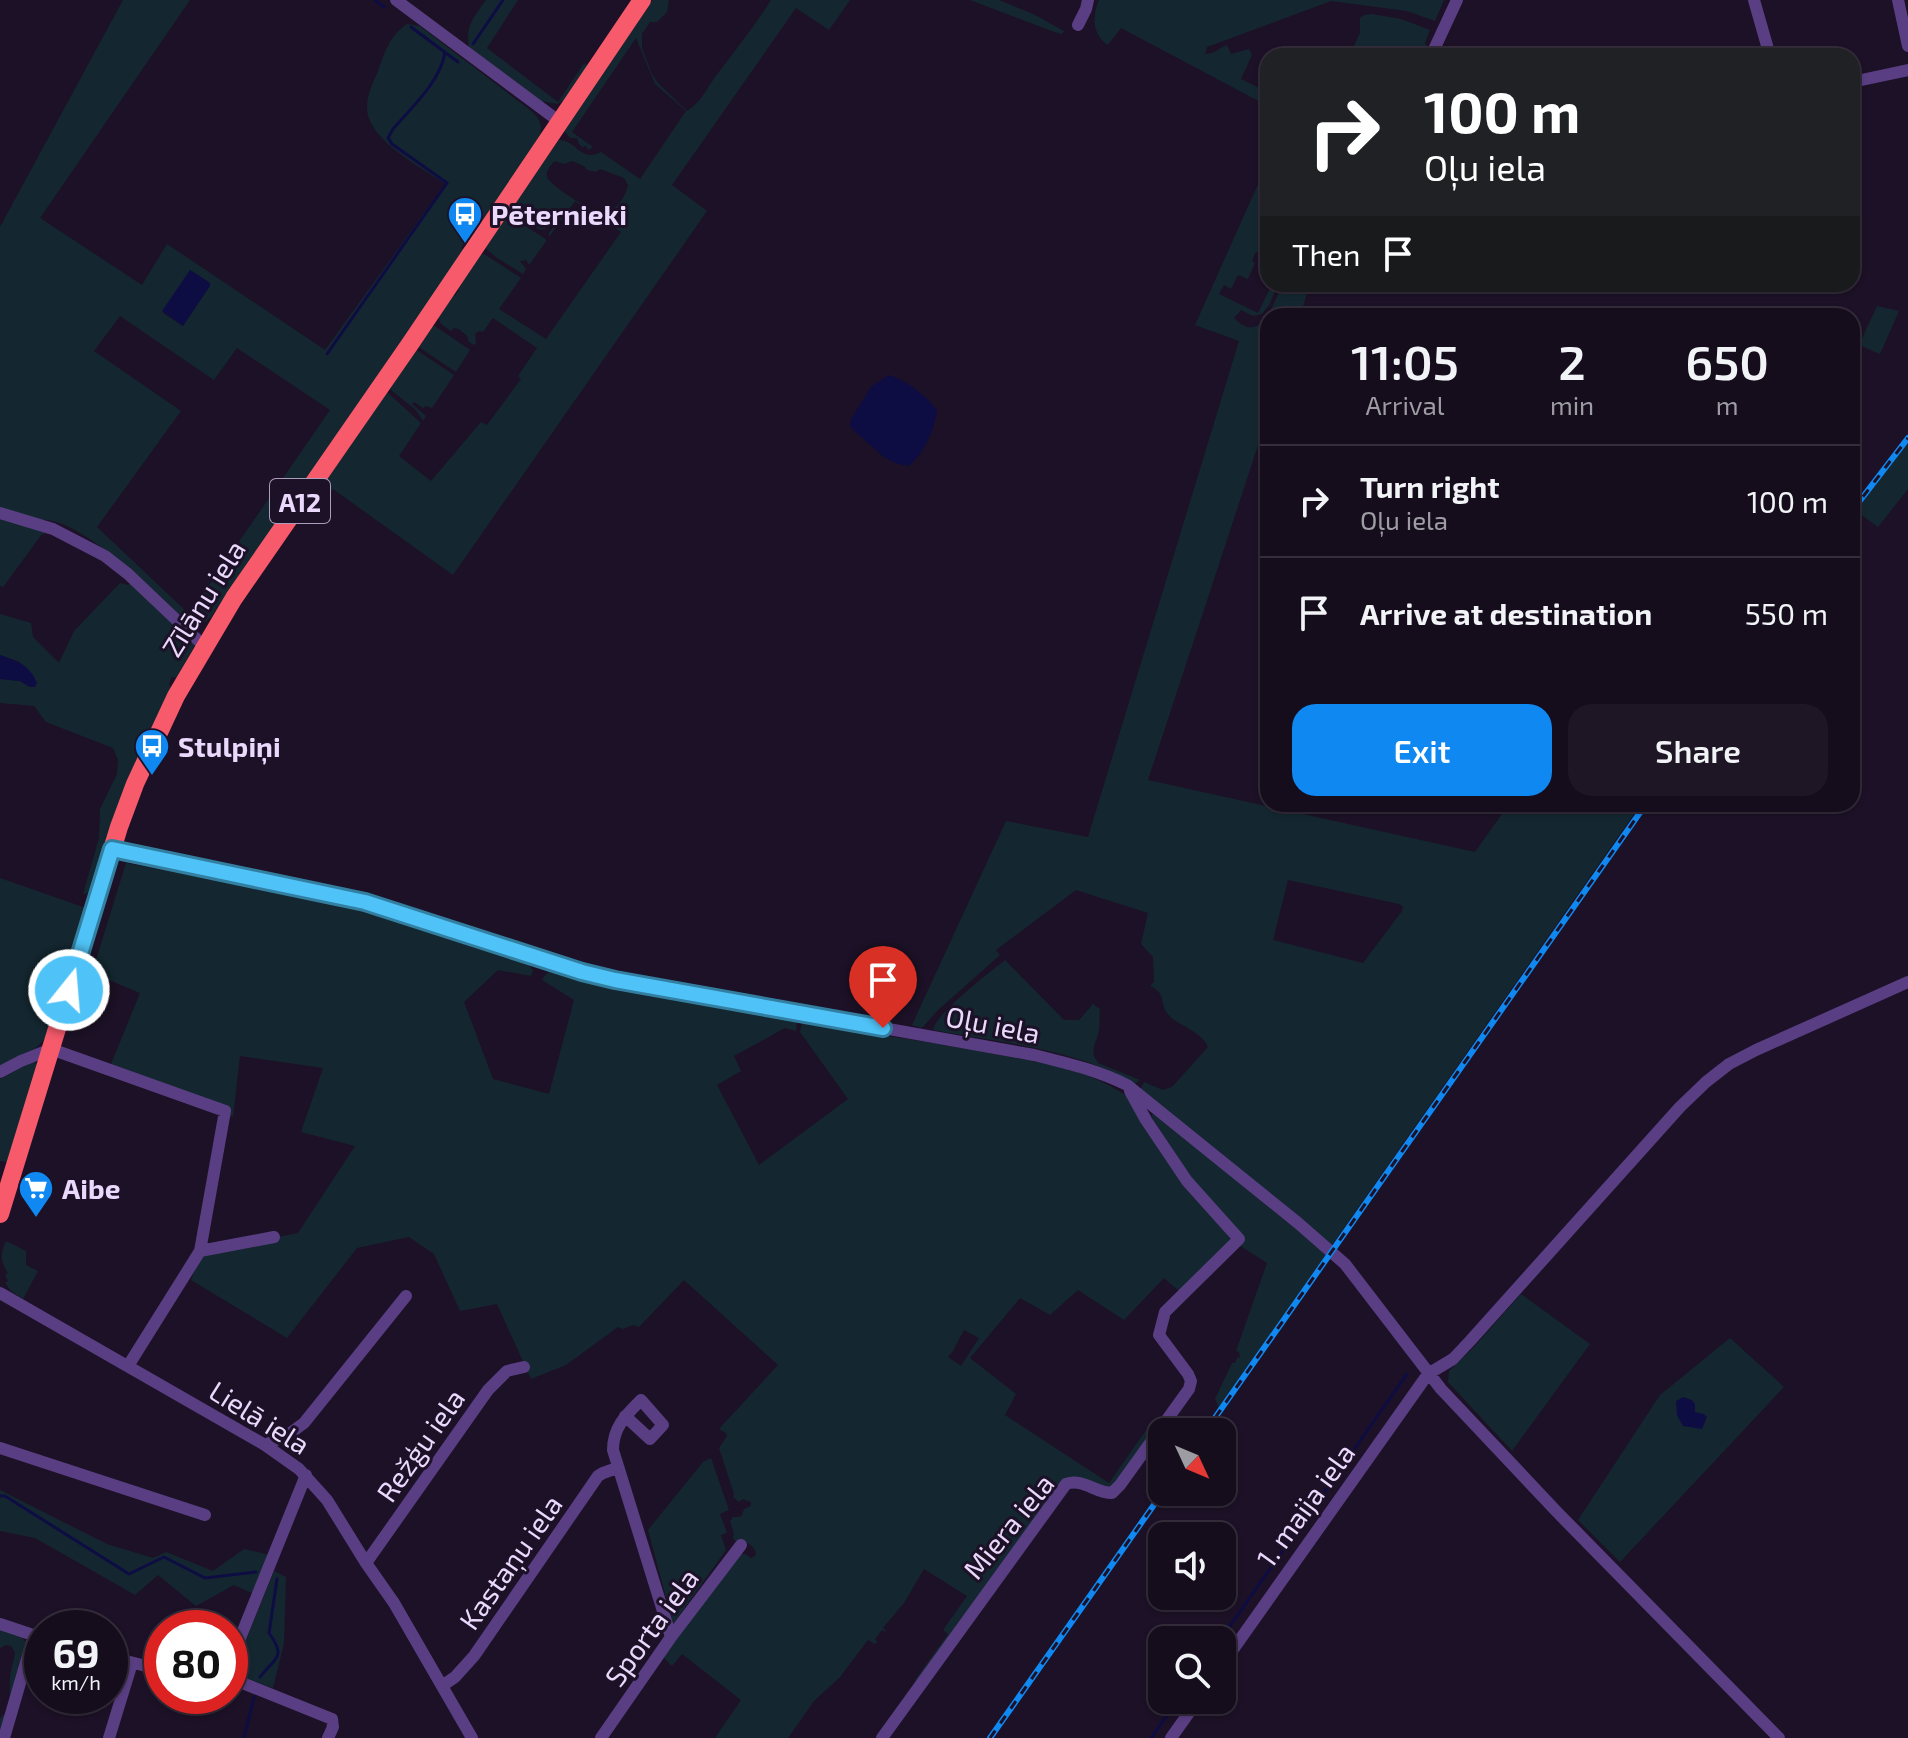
<!DOCTYPE html>
<html lang="en">
<head>
<meta charset="utf-8">
<style>
  :root { --surface:#150d1c; --page:#1e1625; --text:#f1f3f6; --muted:#9d9ca3; --line:#342d3b; --accent:#0f88f2 }
  body { margin:0; font-family:"Exo 2",sans-serif; background:var(--page); color:var(--text); height:100vh; display:flex; flex-direction:column; font-size:30px; white-space:nowrap }
  * { box-sizing:border-box; margin:0 }
  p { font-size:26px; color:var(--muted) }
  .icon { flex:none; width:44px; height:44px; fill:none; stroke:currentColor; stroke-width:2; stroke-linecap:round; stroke-linejoin:round }
  .map { position:relative; flex:1; overflow:hidden }
  .side { position:absolute; left:1260px; top:308px; width:600px; height:504px; display:flex; flex-direction:column; background:var(--surface); border-radius:24px; box-shadow:0 2px 6px #0004,0 0 0 2px var(--line) }
  .side>* { flex:none }
  .guide { position:absolute; left:1260px; top:48px; width:600px; height:244px; border-radius:24px; box-shadow:0 2px 6px #0004,0 0 0 2px var(--line); background:#202124; color:#fff; overflow:hidden }
  .needle { width:52px; rotate:134deg }
  .controls { position:absolute; left:1148px; top:1418px; display:grid; gap:16px }
  .controls a { display:grid; place-items:center; width:88px; height:88px; border-radius:16px; background:var(--surface); box-shadow:0 2px 6px #0004,0 0 0 2px var(--line); font-size:40px }
  .speed { position:absolute; left:24px; top:1610px; display:flex; gap:16px; font-size:40px; font-weight:700; text-align:center }
  .speed>* { display:grid; place-content:center; width:104px; height:104px; border-radius:50%; background:var(--surface); box-shadow:0 2px 6px #0004,0 0 0 2px var(--line); line-height:1 }
  .speed small { font-size:20px; font-weight:400 }
  .speed .limit { border:12px solid #d22; background:#fff; color:#111 }
  .pin { position:absolute; display:grid; place-items:center; width:68px; height:68px; color:#fff; margin:-82px -34px; border-radius:50% 50% 50% 0; rotate:-45deg; box-shadow:0 0 8px #0007 }
  .pin .icon { rotate:45deg }
  .me { position:absolute; width:88px; margin:-44px; rotate:17deg; stroke-linejoin:round; filter:drop-shadow(0 0 6px #0008) }
  .turn { display:flex; align-items:center; gap:28px; height:168px; padding:0 32px; font-size:36px }
  .turn .icon { width:104px; height:104px; stroke-width:2.5 }
  .turn b { display:block; font-size:56px; line-height:68px }
  .then { display:flex; align-items:center; height:76px; padding:0 32px; background:#0003; gap:16px; font-size:30px }
  .eta { display:flex; justify-content:space-evenly; align-items:center; height:136px; text-align:center }
  .eta b { font-size:48px; font-weight:600; line-height:56px }
  .primary-button { display:flex; gap:16px; margin-top:auto; padding:16px 32px }
  .primary-button a { flex:1; height:92px; border-radius:24px; background:var(--accent); color:#fff; font-size:32px; font-weight:600; line-height:92px; text-align:center }
  .primary-button a+a { background:var(--page); color:var(--text) }
  ul { padding:0; list-style:none }
  li { display:flex; align-items:center; gap:24px; height:112px; padding:0 32px; border-top:2px solid var(--line) }
  li div { flex:1 }
  li b { display:block; font-size:30px }
  li em { font-style:normal }
  .map>svg:first-child { display:block }
  .green { fill:#142730; fill-rule:evenodd }
  .water { fill:#0e0d43 }
  .lines { fill:none; stroke-linecap:round; stroke-linejoin:round }
  .stream { stroke:#0e0d43; stroke-width:3 }
  .minor { stroke:#5a3e83; stroke-width:12 }
  .highway { stroke:#f65a6b; stroke-width:18 }
  .rail-casing { stroke:#0f88f2; stroke-width:6 }
  .rail { stroke:#1c1126; stroke-width:3; stroke-dasharray:9; stroke-linecap:butt }
  .route-casing { stroke:#337fa1; stroke-width:20 }
  .route { stroke:#4fc3f7; stroke-width:14 }
  .labels { text-anchor:middle; dominant-baseline:central; stroke-width:6; stroke-linejoin:round; paint-order:stroke }
  .shield { fill:#1c1126; stroke:#ac9cbc; stroke-width:2 }
  .shield-label { font-size:26px; font-weight:bold; fill:#ead8fd }
  .poi-label { font-size:28px; font-weight:bold; fill:#ead8fd; stroke:#1c1126; text-anchor:start }
  .street-label { font-size:28px; fill:#ead8fd; stroke:#1c1126 }
</style>
</head>
<body>
<div class="map">
<svg width="1908" height="1738" viewBox="0 0 1908 1738">
  <rect width="100%" height="100%" fill="#1c1126"/>
  <path class="green" d="M123,0h67l-150,218 102,67 25,-41 158,106 120,-166c-24,-17 -79,-45 -78,-77 0,-13 6,-24 11,-36 7,-19 11,-35 29,-47l13,2 110,84c8,7 13,13 10,25l-71,107 -3,-1 -5,7 3,2 -253,367 -12,10 -8,-2c-28,-26 -113,-111 -152,-105l-39,-10v-283zM190,270l20,13 -27,43 -20,-13zM120,316l94,64 23,-32 93,62 -141,204 -92,-87 84,-116 -87,-60z
    M486,0h32l-31,48 71,54 26,-39 5,4 -25,33 -7,4 -16,-3 -72,-54c-4,-21 5,-30 17,-47z
    M652,0h17l-2,12 -10,10h-7l-8,12v14l10,26 6,9 29,28c14,-9 19,-21 28,-34 19,-25 39,-50 56,-77h79l-21,30 -33,-22 -124,177 35,26 -254,364 -120,-86 -24,34 -13,-5 91,-126 34,31 -22,33 32,25 50,-59 6,3 34,-46 -3,-3 19,-28 -44,-30 -10,14 -4,-1 -4,3 1,9 -2,2 -5,-3 -2,-6 -8,-7 -5,-1 -3,3 -10,-7 -3,-7 15,-22 2,1 4,-6 -2,-2 22,-33 5,-1 37,24 -22,31 47,30 75,-107 -46,-31 -26,36v-4l10,-14 -1,-3c-8,6 -9,16 -20,13l-25,-16 -2,-5 48,-68c18,0 21,23 42,12l39,27 46,-68 -31,-27 -19,-46 -64,94 21,15 -5,3 -2,-4 -4,1 -3,-3 -2,-6h-7l-6,-7zM555,161l9,3 8,-3 12,5 3,4 9,2 4,-3 24,9 4,7c-2,12 -15,31 -29,28 -8,-2 -50,-28 -52,-36 -1,-6 3,-12 8,-16z
    M970,0h29l34,14 31,17 -2,3 -5,-1z
    M1099,0h345l-9,21 -28,-10 -76,-10 -124,46 -2,7c9,0 14,-6 22,-9l4,9 18,-5 3,6 -11,24 27,13v14l-147,-78 -13,17c-16,-10 -16,-29 -9,-45z
    M1372,14l29,5 29,11 -5,13 4,6 -3,7h-22l-22,-10 -5,10h-28l11,-23v-15l4,-3z
    M1268,162v91l-1,4 -11,-5 -4,9 3,2 -7,16 -10,-4 -7,14 -7,-4 -5,9 39,19 14,-29h6l-9,21 -7,9 -9,2 -12,-6 -7,8c14,13 21,13 34,-2v99l-120,365 327,72 34,-48h132l-309,441 -121,-100 -71,-55 4,-8 19,8 9,-3 36,-40c-7,-17 -33,-22 -41,-34 -8,-12 0,-19 -17,-27l4,-4 -1,-25 -12,-13 7,-31 -72,-23 -80,60 4,5 -63,56 -15,17 -10,-3 94,-204 82,16 151,-496 -44,-16zM1288,880l111,24 4,3 -1,4 -39,52 -90,-23z
    M507,214l40,26 -18,25 -3,-5 -6,1 6,8 -3,5 -26,-16 -12,-10z
    M1283,284h27l-10,32h-32z
    M1877,306l22,5 -19,43 -21,-9z
    M435,326l35,24 -14,22 -39,-26 15,-19z
    M415,349l39,26 -22,33 -6,-2 -3,2 -9,-6 -2,2 14,12 -3,5 -7,-11 -24,-19 -3,-4z
    M1908,442v47l-30,38 -22,-16z
    M0,517l44,14v4l-2,-1 -39,53 -3,-1z
    M132,582l64,61 -19,34 -3,1 -2,-2 -3,8 2,4 -79,200 -4,5 -5,1 16,-56 1,-29 17,-35 1,-14 -5,-12 -67,-26 -12,-16 -34,-3v-24l20,2 10,6 -10,-25 -20,-7v-41l31,9 2,14 26,26 15,-32 46,-48 8,2z
    M126,863l192,37 71,17 137,45 7,8 -2,6 -33,-6 -34,32 29,77 56,15 25,-94 -32,-20 4,-6 5,-3 71,18 175,31 -1,11 -11,-3 -51,28 7,15 -24,14 42,80 89,-66 -48,-67 2,-10c62,11 125,19 187,31 48,9 99,15 139,44l103,143 -52,51 -15,-13 -40,42 -46,-30 -28,25 -30,-17 -50,60 46,36 -11,21 104,68 40,-57 3,6 -41,57 -35,-11 -160,203 -1,-1 33,-46 -5,-4 24,-34 -43,-27 -20,34 -21,25 3,3 -1,1 -3,-2 -7,9 2,3 -2,2 -7,-4 -28,37 -26,24 -26,37h-73l26,-38 -59,-46 -10,12 -9,-9 78,-103h4l6,4 5,-3c-1,-11 -11,-14 -21,-14l-2,-3 1,-4 -4,-13 3,-4h6l3,-2 2,-6 7,-3v-4l-8,-3 -4,3 -6,-5 1,-3 -15,-46 8,-12 -1,-3 -7,-4 59,-64 -94,-85 -45,47 -6,-2 -10,4 -5,-2 -52,38 -35,14 -34,-75 -37,7 -26,-57 -25,-17 -52,11 -70,90 -96,-58 11,-28 96,-19 57,-87 -54,-14 22,-64 -83,-12 -7,61 -126,-43 33,-81 -48,-20zM964,1330l15,8 -18,28 -13,-9 5,-6z
    M0,878l86,30 -40,129 -10,11 -36,18z
    M1005,960l59,60h15l15,-17 1,3 5,3c-1,7 0,14 -1,21 -2,14 -11,19 -1,33l42,17 -5,4c-60,-36 -134,-41 -202,-54 3,-17 56,-57 72,-70z
    M34,1061l4,4 -31,97 -7,-1v-82z
    M1153,1114l28,21 145,119 -109,156 1,-4 -3,-7 17,-36h3l2,-5 3,-1 -1,-5 -3,-1 31,-88 -28,-18 2,-4 -40,-49 -50,-76z
    M6,1241l20,10v14l12,6 -15,28 -12,-8 -6,-8 3,-2 -3,-6 3,-2c-8,-11 -8,-20 -2,-32z
    M1521,1294l69,50 -78,107 -64,-69 1,-11 25,-24z
    M1730,1338l54,49 -164,175 -42,-42 82,-125z
    M711,1458l18,52 -9,4 7,19 -6,2 5,15 -53,74 -25,-94 55,-68z
    M0,1490l107,54 46,14 13,-6 47,19 31,-22 26,6 -16,39 -20,-9 -38,21 -38,-31 -23,20 -100,-57 -35,-7z
    M274,1571l12,6 -2,66 -11,45 -35,-13 -2,-10z
    M0,1628l21,7 5,8 -26,95v-20c13,-9 9,-25 10,-39 0,-9 4,-18 5,-27l-4,-6 -5,-1 -6,3z"/>
  <path class="water" d="M190,270l20,13v3l-27,40 -21,-15z
    M889,375c18,6 37,20 48,35 -2,19 -13,43 -28,56 -9,-1 -17,-4 -25,-9 -4,-4 -33,-28 -34,-31 0,-2 1,-5 1,-7l20,-32z
    M0,655c17,6 30,10 37,28l-2,4h-5l-10,-6 -20,-2z
    M1683,1397l9,3 3,4v8l9,2 3,3 -5,12 -19,-3 -6,-11 -1,-14z"/>
  <g class="lines">
    <path class="stream" d="M375,0l9,7
      M411,27l47,35
      M473,44l30,-44
      M327,354l120,-171 -55,-39 -4,-6 5,-9c18,-21 48,-48 52,-77
      M0,1496h5l124,78 35,-17 41,21 51,-6
      M1220,1640l187,-266
      M260,1677c17,-21 26,-20 9,-44l8,-54
      M244,1738l10,-41
      M1151,1738l27,-38"/>
    <path class="minor" d="M396,0l164,122
      M1754,0l16,56
      M1898,0l10,46
      M1078,25l8,-16 2,-9
      M1431,56l26,-56
      M1852,82l56,-12
      M0,513l53,16 52,27 23,18 76,72
      M112,849l253,53 217,70 33,8 419,75c32,8 63,15 93,30l171,138 47,41 96,125 117,124 221,225
      M0,1072l21,-11 30,-12 174,62 -25,140 -72,115
      M200,1251l74,-14
      M0,1293l265,152 34,24 28,31 39,63 28,40 78,135
      M625,1416l25,23 13,-14 -22,-25c-15,15 -28,27 -28,50l58,187
      M265,1445l24,-11 15,-11 102,-127
      M0,1448l205,67
      M366,1563l122,-173 19,-19 17,-4
      M0,1624l42,14
      M110,1657l52,13
      M230,1663l76,-188
      M1222,1665l206,-291 25,-15 17,-18 210,-234 26,-25 23,-18 27,-14 152,-68
      M230,1678l102,41 1,8 -5,11
      M442,1686l13,-9 19,-21 124,-180 5,-3 14,-5
      M4,1738l30,-103
      M109,1738l23,-75
      M601,1738l70,-101 70,-92
      M882,1738l184,-254c17,-6 29,9 46,9l8,-8 69,-96 2,-8 -3,-7 -29,-39 6,-23 74,-73 -52,-58 -41,-61 -16,-29
      M1171,1738l27,-38"/>
    <path class="highway" d="M0,1214l119,-387 16,-43 41,-88 58,-98 176,-254 232,-344"/>
    <g class="rail-casing">
      <path id="rail" d="M1852,511l56,-73
        M1205,1432l441,-628
        M990,1738l173,-246"/>
    </g>
    <use href="#rail" class="rail"/>
  </g>
  <g class="lines">
    <g class="route-casing">
      <path id="route" d="M69,990l43,-141 253,53 217,70 33,8 268,48"/>
    </g>
    <use href="#route" class="route"/>
  </g>
  <defs>
    <g id="bus-pin" transform="scale(1.8)"><path d="M0 17L-7.5 6A9.5 9.5 0 1 1 7.5 6Z" fill="#0f88f2" stroke="#1c1126"/><path d="M-5-6H5V4H4V6H2V4H-2V6H-4V4H-5ZM-3.5-4V0h7V-4ZM-3.5 1.2v1.5H-2V1.2ZM2 1.2v1.5H3.5V1.2Z" fill="#fff"/></g>
    <g id="supermarket-pin" transform="scale(1.8)"><path d="M0 17L-7.5 6A9.5 9.5 0 1 1 7.5 6Z" fill="#0f88f2" stroke="#1c1126"/><path d="M-6-5.5h2.5l.6 2H6L4.5 2H-2.5L-4.4-4H-6ZM-1.5 3.2a1.3 1.3 0 1 0 .1 0ZM3 3.2a1.3 1.3 0 1 0 .1 0Z" fill="#fff"/></g>
  </defs>
  <g fill-rule="evenodd">
    <use href="#bus-pin" x="465" y="214"/>
    <use href="#bus-pin" x="152" y="746"/>
    <use href="#supermarket-pin" x="36" y="1188"/>
  </g>
  <g class="labels">
    <rect class="shield" x="270" y="479" width="60" height="44" rx="6"/>
    <g class="shield-label">
      <text x="300" y="501">A12</text>
    </g>
    <g class="poi-label">
      <text x="491" y="214">Pēternieki</text>
      <text x="178" y="746">Stulpiņi</text>
      <text x="62" y="1188">Aibe</text>
    </g>
    <g class="street-label">
      <text transform="translate(203 598) rotate(-58)">Zīlānu iela</text>
      <text transform="translate(993 1024) rotate(11)">Oļu iela</text>
      <text transform="translate(260 1417) rotate(32)">Lielā iela</text>
      <text transform="translate(420 1445) rotate(-55)">Režģu iela</text>
      <text transform="translate(1305 1505) rotate(-54)">1. maija iela</text>
      <text transform="translate(1008 1526) rotate(-51)">Miera iela</text>
      <text transform="translate(510 1562) rotate(-55)">Kastaņu iela</text>
      <text transform="translate(651 1627) rotate(-54)">Sporta iela</text>
    </g>
  </g>
</svg>
<div class="controls">
<a><svg class="needle" viewBox="-14 -14 28 28"><path d="M0-13l5 13h-10z" fill="#e53935"/><path d="M0 13l5-13h-10z" fill="#9d9ca3"/></svg></a>
<a><svg class="icon" aria-label="sound" viewBox="0 0 24 24"><path d="M4 9h4l5-4v14l-5-4H4zM17 9q2 3 0 6"/></svg></a>
<a><svg class="icon" aria-label="search" viewBox="0 0 24 24"><circle cx="10" cy="10" r="6"/><path d="M15 15l6 6"/></svg></a>
</div>
<div class="speed"><div>69<small>km/h</small></div><div class="limit">80</div></div>
<div class="pin" style="left:883px;top:1028px;background:#d93025"><svg class="icon" aria-label="arrive" viewBox="0 0 24 24"><path d="M6 21V4h12l-3 4 3 4H6"/></svg></div>
<svg class="me" style="left:69px;top:990px" viewBox="-20 -20 40 40"><circle r="17" fill="#4fc3f7" stroke="#fff" stroke-width="3"/><path d="M0-11L8 9 0 5-8 9z" fill="#fff"/></svg>
<div class="guide">
<div class="turn"><svg class="icon" aria-label="right" viewBox="0 0 24 24"><path d="M7 20v-9h11M14 6l5 5-5 5"/></svg><div><b>100 m</b>Oļu iela</div></div>
<div class="then">Then<svg class="icon" aria-label="arrive" viewBox="0 0 24 24"><path d="M6 21V4h12l-3 4 3 4H6"/></svg></div>
</div>
<section class="side">
<div class="eta">
<div><b>11:05</b><p>Arrival</p></div>
<div><b>2</b><p>min</p></div>
<div><b>650</b><p>m</p></div>
</div>
<ul>
<li><svg class="icon" aria-label="right" viewBox="0 0 24 24"><path d="M7 20v-9h11M14 6l5 5-5 5"/></svg><div><b>Turn right</b><p>Oļu iela</p></div><em>100 m</em></li>
<li><svg class="icon" aria-label="arrive" viewBox="0 0 24 24"><path d="M6 21V4h12l-3 4 3 4H6"/></svg><div><b>Arrive at destination</b></div><em>550 m</em></li>
</ul>
<div class="primary-button"><a>Exit</a><a>Share</a></div>
</section>
</div>
</body>
</html>
